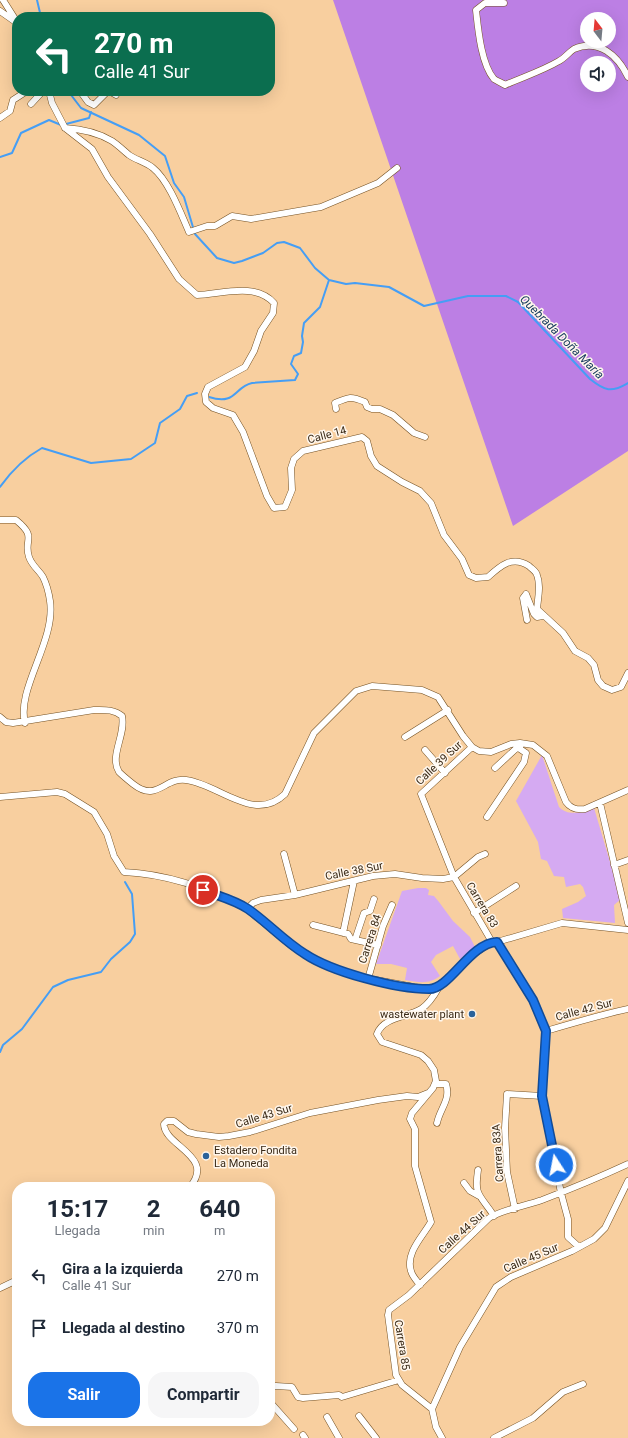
<!DOCTYPE html>
<html lang="es">
<head>
<meta charset="utf-8">
<style>
  :root { --surface:#fff; --page:#f6f6f7; --text:#1f2937; --muted:#747a83; --accent:#1a73e8 }
  body { margin:0; font-family:Roboto,sans-serif; background:var(--page); color:var(--text); height:100vh; display:flex; flex-direction:column; font-size:15px; white-space:nowrap }
  * { box-sizing:border-box; margin:0 }
  p { font-size:13px; color:var(--muted) }
  .icon { flex:none; width:22px; height:22px; fill:none; stroke:currentColor; stroke-width:2; stroke-linecap:round; stroke-linejoin:round }
  .map { position:relative; flex:1; overflow:hidden }
  .panel { position:absolute; left:12px; top:1182px; width:263px; height:244px; display:flex; flex-direction:column; background:var(--surface); border-radius:16px; box-shadow:0 4px 16px #0002 }
  .panel>* { flex:none }
  .banner { position:absolute; left:12px; top:12px; width:263px; height:84px; border-radius:16px; box-shadow:0 4px 16px #0002; background:#0b6e4f; color:#fff; overflow:hidden }
  .needle { width:26px; rotate:344deg }
  .fabs { position:absolute; left:580px; top:12px; display:grid; gap:8px }
  .fabs a { display:grid; place-items:center; width:36px; height:36px; border-radius:50%; background:var(--surface); box-shadow:0 4px 16px #0002; font-size:20px }
  .pin { position:absolute; display:grid; place-items:center; width:34px; height:34px; color:#fff; margin:-17px; border:2px solid #fff; border-radius:50%; box-shadow:0 1px 4px #0007 }
  .me { position:absolute; width:44px; margin:-22px; rotate:349deg; stroke-linejoin:round; filter:drop-shadow(0 0 3px #0008) }
  .turn { display:flex; align-items:center; gap:14px; height:84px; padding:0 16px; font-size:18px }
  .turn .icon { width:52px; height:52px; stroke-width:2.5 }
  .turn b { display:block; font-size:28px; line-height:34px }
  .eta { display:flex; justify-content:space-evenly; align-items:center; height:68px; text-align:center }
  .eta b { font-size:24px; font-weight:700; line-height:28px }
  .cta { display:flex; gap:8px; margin-top:auto; padding:8px 16px }
  .cta a { flex:1; height:46px; border-radius:16px; background:var(--accent); color:#fff; font-size:16px; font-weight:700; line-height:46px; text-align:center }
  .cta a+a { background:var(--page); color:var(--text) }
  ul { padding:0; list-style:none }
  li { display:flex; align-items:center; gap:12px; height:52px; padding:0 16px }
  li div { flex:1 }
  li b { display:block; font-size:15px }
  li em { font-style:normal }
  .map>svg:first-child { display:block }
  .green { fill:#d5aaf2 }
  .forest { fill:#bc7fe4; fill-rule:evenodd }
  .lines { fill:none; stroke-linecap:round; stroke-linejoin:round }
  .stream { stroke:#459ef5; stroke-width:2 }
  .minor-casing { stroke:#745123; stroke-width:7 }
  .minor { stroke:#fff; stroke-width:6 }
  .route-casing { stroke:#114b97; stroke-width:10 }
  .route { stroke:#1a73e8; stroke-width:7 }
  .poi-dot { fill:#2a629a; stroke:#fff7ed; stroke-width:1.5 }
  .labels { text-anchor:middle; dominant-baseline:central; stroke-width:3; stroke-linejoin:round; paint-order:stroke }
  .street-label { font-size:11px; fill:#3a2a17; stroke:#fff7ed }
  .poi-label { font-size:11px; fill:#3a2a17; stroke:#fff7ed; text-anchor:end }
  .water-label { font-size:12px; font-style:italic; fill:#1a3d60; stroke:#fff7ed }
</style>
</head>
<body>
<div class="map">
<svg width="628" height="1438" viewBox="0 0 628 1438">
  <rect width="100%" height="100%" fill="#f8cf9f"/>
  <path class="green" d="M542,755l17,52c10,10 23,5 35,1l27,91 -7,6 1,18 -52,-5 -1,-9 16,-7 8,-6 -3,-9 -3,-3 -14,3 -2,-10 -10,-1 -7,-15 -6,-2 -3,-17 -22,-41z
    M418,888h8l3,2 -1,5 6,1 5,6 14,19 17,16 5,10 -15,12 -7,-13 -17,9 -5,7 9,14c-12,9 -21,6 -35,4l2,-12 -16,-4h-15l26,-73z"/>
  <path class="forest" d="M333,0h295v451l-115,75zM587,19h22v22h-22zM587,63h22v22h-22z"/>
  <g class="lines">
    <path class="stream" d="M37,0l4,17
      M68,91l13,17 58,27 26,21 9,27 10,14 11,37 22,24 17,5 8,-2 21,-8 14,-10 7,-1 16,6 15,20 14,12 17,4 9,-1 34,4 35,19 44,-10h38l12,6 72,77c15,12 21,14 38,4
      M66,124l23,-6 2,-6
      M0,157l12,-4 9,-20 28,-13 12,5
      M209,397c27,9 25,-10 43,-14l43,-3 3,-6 -7,-10 3,-8 7,-3 2,-11 -1,-6 2,-13 16,-16 9,-27
      M0,487c12,-17 24,-29 42,-39l49,15 40,-4 24,-16 5,-20 20,-14 7,-13 10,-3
      M0,1052l3,-7 19,-16 31,-42 15,-7 33,-8 10,-13 19,-17 5,-8 -3,-40 -7,-12"/>
    <g class="minor-casing">
      <path id="minor" d="M3,0l14,22
        M504,3h-19l-9,7c2,18 5,54 18,69 3,2 8,4 11,6 18,-8 37,-14 54,-24 6,-3 10,-9 15,-12 25,-11 44,7 54,28
        M0,11l17,12
        M49,91l3,12 13,25 27,21 16,28 42,57 29,45 18,16c25,-1 58,-13 77,8l-1,10 -12,18 -7,20 -9,16 -37,20 -3,7 1,8 7,6 20,7 10,17 24,64 7,12 11,-1 7,-17 -1,-22 3,-9 9,-8 59,-14 5,4 4,15 6,10 25,16 18,9 11,12 13,32 18,24 7,16 7,3 12,-1c12,-11 24,-22 41,-11 3,3 7,5 8,9 4,10 1,23 0,34l26,24 12,18 13,7 6,7 4,15 5,6 9,4 9,-3 7,-14
        M80,91l8,11 6,3 14,-14
        M109,91l7,4
        M31,104l12,-13
        M0,118l10,-7 3,-11 14,-9
        M65,128c17,1 32,4 47,13 6,4 11,9 17,14 7,5 17,7 24,13 16,13 28,46 36,64l18,-6h8l17,-10 19,3 70,-12 57,-24 19,-15
        M336,409l-1,-6c14,-6 16,-7 30,-1l2,5 5,2h8l13,6 21,18 11,4
        M0,520h16c22,18 7,19 13,37 3,9 10,13 14,20 3,6 6,17 7,24 6,40 -34,88 -25,122
        M527,620l-4,-22 3,-4 8,20 3,3 6,-1
        M0,717l6,5 7,1 81,-13c10,0 20,-1 28,6 4,19 -13,40 -3,56 4,4 9,8 14,12 24,19 31,-7 53,-4 33,4 68,44 99,14l29,-61 42,-42 16,-5 50,4 16,7 25,39 9,11 7,4 12,1 20,-8 9,-1 13,2 14,11 19,46c5,7 11,8 19,7l43,-19
        M405,737l43,-27
        M472,747l-51,47 33,83 38,65h5l36,58 13,31 -4,65 19,97 7,26v18l11,10
        M425,750l20,23
        M495,768l25,-23
        M0,797l57,-5 8,2 29,18 13,22 7,22 10,16c42,2 86,17 123,37l46,38 27,15 35,14 59,11 16,2 9,-2 30,-30 23,-15
        M600,803l28,120
        M487,817l37,-55 2,-9 -6,-4v-6
        M284,854l11,41
        M614,865l14,-5
        M247,909l6,-6 8,-3 34,-5 78,-19 22,-2 27,4 21,1 11,-2 24,-20 7,-3
        M474,913l42,-27
        M313,925l35,9 3,5 27,6
        M343,933l11,-52
        M355,940l9,-27 6,-2 4,-12
        M497,942l65,-19 66,7
        M368,979l15,-53 9,-21
        M546,1031c27,-8 54,-16 82,-22
        M435,1084h11c5,16 -6,24 -9,39
        M478,1170c-4,27 2,24 16,46
        M464,1183l6,8 9,5
        M190,1187c26,-31 -26,-41 -26,-63l3,-3h7l14,11 8,2 23,3 10,-1 21,-4 60,-19 68,-13 29,-4 11,1 10,-4
        M515,1209l-8,-37 -2,-44 2,-34 35,2
        M420,1285c-3,-4 -8,-9 -9,-14 -6,-18 12,-35 20,-49l-16,-56v-37l-5,-10 2,-6 21,-25 3,-7 -2,-11 -6,-9 -7,-6 -39,-13 -5,-8c6,-17 31,-17 44,-25 8,-5 13,-13 18,-22
        M0,1288l17,-8
        M270,1387l6,-1 16,1 6,10 5,1 36,-3 3,2 57,-17
        M270,1402l24,27
        M432,1409l28,-62 36,-60 15,-10 61,-26 22,-12 11,-11 23,-47
        M359,1416l17,22
        M327,1417l12,21
        M303,1435l2,3
        M442,1438l-6,-11 -4,-18 -30,-24 -6,-10 -8,-60 1,-5 20,-15 80,-77c15,-9 36,-12 53,-18 29,-11 58,-23 86,-36
        M494,1438l39,-20 30,-26 20,-8"/>
    </g>
    <use href="#minor" class="minor"/>
  </g>
  <g class="lines">
    <g class="route-casing">
      <path id="route" d="M203,890c15,6 32,10 45,19 20,14 36,32 57,45 27,18 91,35 124,35 21,0 41,-46 68,-47l36,58 13,31 -4,65 14,69"/>
    </g>
    <use href="#route" class="route"/>
  </g>
  <g class="poi-dot">
    <circle cx="472" cy="1014" r="4"/>
    <circle cx="206" cy="1156" r="4"/>
  </g>
  <g class="labels">
    <g class="street-label">
      <text transform="translate(327 435) rotate(-15)">Calle 14</text>
      <text transform="translate(439 763) rotate(-43)">Calle 39 Sur</text>
      <text transform="translate(354 871) rotate(-11)">Calle 38 Sur</text>
      <text transform="translate(482 905) rotate(59)">Carrera 83</text>
      <text transform="translate(370 939) rotate(-72)">Carrera 84</text>
      <text transform="translate(584 1010) rotate(-15)">Calle 42 Sur</text>
      <text transform="translate(264 1116) rotate(-17)">Calle 43 Sur</text>
      <text transform="translate(498 1153) rotate(-94)">Carrera 83A</text>
      <text transform="translate(462 1232) rotate(-42)">Calle 44 Sur</text>
      <text transform="translate(531 1258) rotate(-23)">Calle 45 Sur</text>
      <text transform="translate(402 1345) rotate(81)">Carrera 85</text>
    </g>
    <g class="poi-label">
      <text x="464" y="1014">wastewater plant</text>
      <text x="214" y="1150" text-anchor="start">Estadero Fondita<tspan x="214" dy="13">La Moneda</tspan></text>
    </g>
    <g class="water-label">
      <text transform="translate(562 337) rotate(45)">Quebrada Doña María</text>
    </g>
  </g>
</svg>
<div class="fabs">
<a><svg class="needle" viewBox="-14 -14 28 28"><path d="M0-13l5 13h-10z" fill="#e53935"/><path d="M0 13l5-13h-10z" fill="#747a83"/></svg></a>
<a><svg class="icon" aria-label="sound" viewBox="0 0 24 24"><path d="M4 9h4l5-4v14l-5-4H4zM17 9q2 3 0 6"/></svg></a>
</div>
<div class="pin" style="left:203px;top:890px;background:#d93025"><svg class="icon" aria-label="arrive" viewBox="0 0 24 24"><path d="M6 21V4h12l-3 4 3 4H6"/></svg></div>
<svg class="me" style="left:556px;top:1165px" viewBox="-20 -20 40 40"><circle r="17" fill="#1a73e8" stroke="#fff" stroke-width="3"/><path d="M0-11L8 9 0 5-8 9z" fill="#fff"/></svg>
<div class="banner">
<div class="turn"><svg class="icon" aria-label="left" viewBox="0 0 24 24"><path d="M17 20v-9H6M10 6l-5 5 5 5"/></svg><div><b>270 m</b>Calle 41 Sur</div></div>
</div>
<section class="panel">
<div class="eta">
<div><b>15:17</b><p>Llegada</p></div>
<div><b>2</b><p>min</p></div>
<div><b>640</b><p>m</p></div>
</div>
<ul>
<li><svg class="icon" aria-label="left" viewBox="0 0 24 24"><path d="M17 20v-9H6M10 6l-5 5 5 5"/></svg><div><b>Gira a la izquierda</b><p>Calle 41 Sur</p></div><em>270 m</em></li>
<li><svg class="icon" aria-label="arrive" viewBox="0 0 24 24"><path d="M6 21V4h12l-3 4 3 4H6"/></svg><div><b>Llegada al destino</b></div><em>370 m</em></li>
</ul>
<div class="cta"><a>Salir</a><a>Compartir</a></div>
</section>
</div>
</body>
</html>
